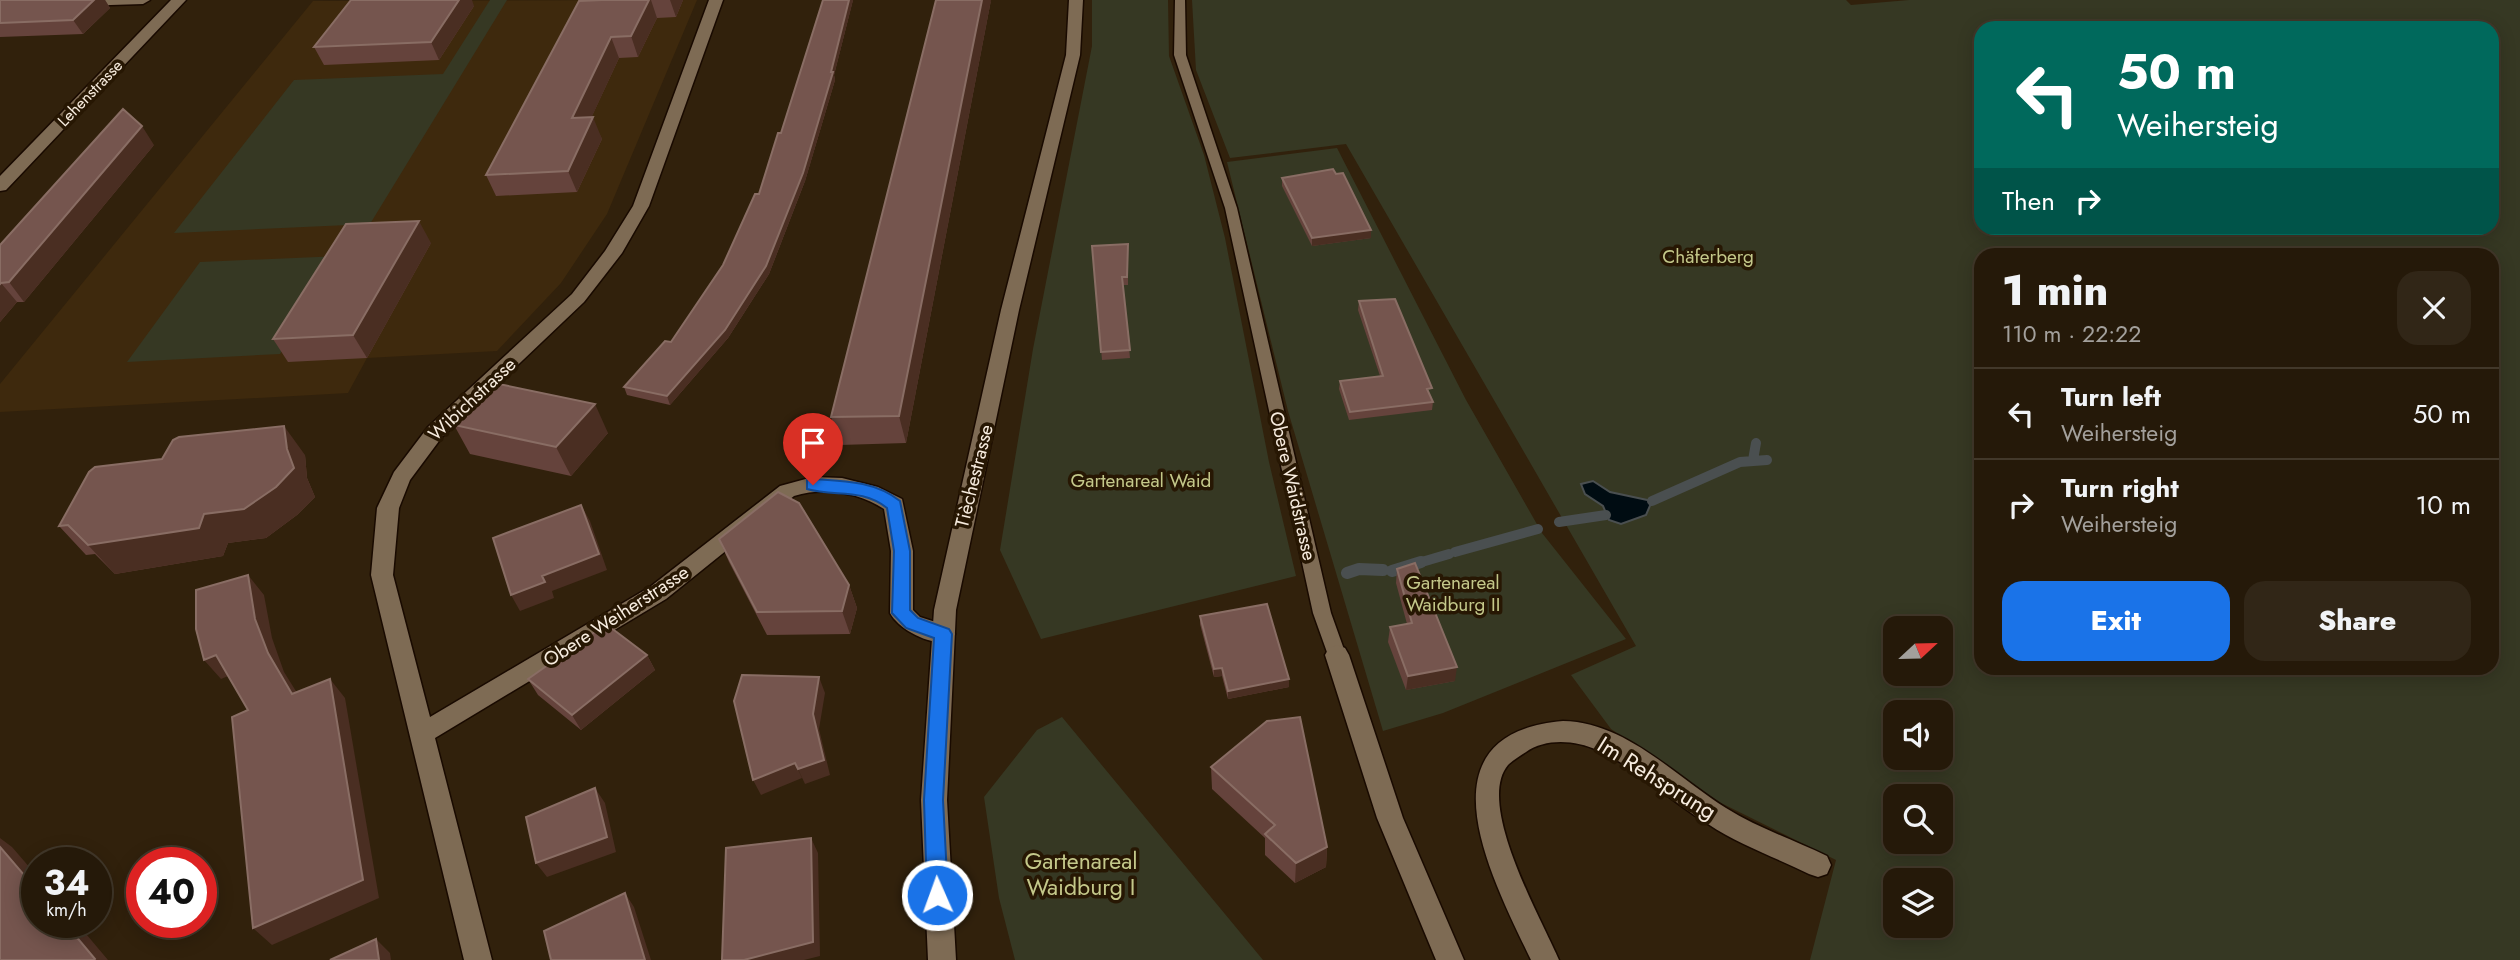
<!DOCTYPE html>
<html lang="en">
<head>
<meta charset="utf-8">
<style>
  :root { --surface:#251909; --page:#312617; --text:#f1f3f6; --muted:#a3a09c; --line:#42382a; --accent:#1a73e8 }
  body { margin:0; font-family:Jost,sans-serif; background:var(--page); color:var(--text); height:100vh; display:flex; flex-direction:column; font-size:26px; white-space:nowrap }
  * { box-sizing:border-box; margin:0 }
  p { font-size:23px; color:var(--muted) }
  .icon { flex:none; width:38px; height:38px; fill:none; stroke:currentColor; stroke-width:2; stroke-linecap:round; stroke-linejoin:round }
  .map { position:relative; flex:1; overflow:hidden }
  .details { position:absolute; left:1974px; top:248px; width:525px; height:427px; display:flex; flex-direction:column; background:var(--surface); border-radius:21px; box-shadow:0 4px 18px #0003,0 0 0 2px var(--line) }
  .details>* { flex:none }
  .hud { position:absolute; left:1974px; top:21px; width:525px; height:214px; border-radius:21px; box-shadow:0 4px 18px #0003,0 0 0 2px var(--line); background:#00695c; color:#fff; overflow:hidden }
  .needle { width:46px; rotate:68deg }
  .buttons { position:absolute; left:1883px; top:616px; display:grid; gap:14px }
  .buttons a { display:grid; place-items:center; width:70px; height:70px; border-radius:14px; background:var(--surface); box-shadow:0 4px 18px #0003,0 0 0 2px var(--line); font-size:35px }
  .speed { position:absolute; left:21px; top:847px; display:flex; gap:14px; font-size:35px; font-weight:700; text-align:center }
  .speed>* { display:grid; place-content:center; width:91px; height:91px; border-radius:50%; background:var(--surface); box-shadow:0 4px 18px #0003,0 0 0 2px var(--line); line-height:1 }
  .speed small { font-size:18px; font-weight:400 }
  .speed .limit { border:10px solid #d22; background:#fff; color:#111 }
  .pin { position:absolute; display:grid; place-items:center; width:60px; height:60px; color:#fff; margin:-72px -30px; border-radius:50% 50% 50% 0; rotate:-45deg; box-shadow:0 0 7px #0007 }
  .pin .icon { rotate:45deg }
  .me { position:absolute; width:77px; margin:-38px; rotate:358deg; stroke-linejoin:round; filter:drop-shadow(0 0 5px #0008) }
  .turn { display:flex; align-items:center; gap:24px; height:147px; padding:0 28px; font-size:32px }
  .turn .icon { width:91px; height:91px; stroke-width:2.5 }
  .turn b { display:block; font-size:49px; line-height:60px }
  .then { display:flex; align-items:center; height:66px; padding:0 28px; background:#0003; gap:14px; font-size:26px }
  .round { display:grid; place-items:center; flex:none; width:74px; height:74px; border-radius:21px; background:var(--page) }
  .summary { display:flex; align-items:center; justify-content:space-between; height:119px; padding:0 28px }
  h1 { font-size:42px; font-weight:800; line-height:52px }
  .primary-button { display:flex; gap:14px; margin-top:auto; padding:14px 28px }
  .primary-button a { flex:1; height:80px; border-radius:21px; background:var(--accent); color:#fff; font-size:28px; font-weight:800; line-height:80px; text-align:center }
  .primary-button a+a { background:var(--page); color:var(--text) }
  ul { padding:0; list-style:none }
  li { display:flex; align-items:center; gap:21px; height:91px; padding:0 28px; border-top:2px solid var(--line) }
  li div { flex:1 }
  li b { display:block; font-size:26px }
  li em { font-style:normal }
  .map>svg:first-child { display:block }
  .built { fill:#3e290d }
  .green { fill:#363823; fill-rule:evenodd }
  .water { fill:#000c12; stroke:#4a4f50; stroke-width:2 }
  .lines { fill:none; stroke-linecap:round; stroke-linejoin:round }
  .stream-far1 { stroke:#4a4f50; stroke-width:10 }
  .stream { stroke:#4a4f50; stroke-width:12 }
  .lane-casing { stroke:#190a00; stroke-width:3 }
  .street-casing { stroke:#190a00; stroke-width:3 }
  .secondary-casing { stroke:#190a00; stroke-width:3 }
  .lane { fill:#7e6b54; fill-rule:evenodd }
  .street { fill:#7e6b54; fill-rule:evenodd }
  .secondary { fill:#7e6b54; fill-rule:evenodd }
  .wall { fill:#65433c }
  .shaded-wall { fill:#4a2e22 }
  .building { fill:#75554e; stroke:#896d64; stroke-width:2 }
  .route { fill:#1a73e8; stroke:#114b97; stroke-width:2 }
  .labels { text-anchor:middle; dominant-baseline:central; stroke-width:7; stroke-linejoin:round; paint-order:stroke }
  .far-street-label { font-size:16px; fill:#f7ecdf; stroke:#271703 }
  .park-label { font-size:19px; fill:#c4c88a; stroke:#271703 }
  .street-label { font-size:19px; fill:#f7ecdf; stroke:#271703 }
  .near-street-label { font-size:23px; fill:#f7ecdf; stroke:#271703 }
  .near-park-label { font-size:23px; fill:#c4c88a; stroke:#271703 }
</style>
</head>
<body>
<div class="map">
<svg width="2520" height="960" viewBox="0 0 2520 960">
  <rect width="100%" height="100%" fill="#31210c"/>
  <path class="built" d="M697,0l-90,214 -46,69 -64,68 -130,7 -19,35 -348,19v-28l313,-383z"/>
  <path class="green" d="M490,0h17l-137,224 -196,9 120,-153 149,-6z
    M1092,0h76l1,56 35,99 21,83 44,224 27,114 -255,63 -41,-89 33,-201 59,-303z
    M1192,0h654l5,5 58,-5h611v960h-710l26,-100 -115,-57 -110,-74 -40,-54 65,-29 -290,-502 -116,14 -34,-88zM1981,28h511v200h-511zM1981,256h511v412h-511zM1895,628h46v46h-46zM1895,712h46v46h-46zM1895,796h46v46h-46zM1895,880h46v46h-46z
    M1337,148l129,252 76,133 84,106 -183,74 -60,18 -95,-320 -61,-249z
    M341,256l-61,98 -153,8 73,-100z
    M1062,717l201,243h-248l-16,-62 -15,-101 53,-67z"/>
  <path class="water" d="M1593,481l17,11 42,9 -6,14 -25,9 -12,-4 -6,-14 -18,-12 -4,-10z"/>
  <g class="lines">
    <path class="stream-far1" d="M1753,460l3,-17
      M1652,501l88,-39 27,-2
      M1559,522l47,-7
      M1455,552l83,-23
      M1415,564l34,-10"/>
    <path class="stream" d="M1392,571l29,-9
      M1347,573l12,-4 24,1"/>
    <g class="lane-casing">
      <path id="lane" d="M1175,0h10l1,55 51,153 94,405 15,42 -3,5 -6,2 -6,-2 -3,-5 -15,-42 -88,-405 -51,-153z"/>
    </g>
    <g class="street-casing">
      <path id="street" d="M73,0h77l-7,4 -64,2 -5,-1z
        M171,0h15l-180,190 -6,1v-15z
        M709,0h14l-74,206 -27,47 -38,49 -142,135 -32,43 -11,28 -6,67 37,142 220,-130 130,-101 33,-9 29,1 36,9 24,12 11,52v59l7,7 31,10 4,7 -4,7c-19,6 -52,-11 -61,-28l1,-62 -7,-42c-26,-17 -60,-22 -90,-13l-128,103 -231,139 57,222h-28l-93,-385 6,-67 17,-36 34,-45 144,-133 33,-43 28,-45z
        M1337,645l8,3 4,7 54,163 61,142h-28l-59,-142 -52,-163 4,-7z
        M1563,721c63,1 113,56 163,87 32,20 68,32 101,48l4,9 -4,9 -9,3 -9,-3c-34,-17 -70,-29 -101,-50 -38,-23 -70,-56 -111,-74 -21,-10 -52,-12 -71,2 -6,4 -13,8 -18,13 -33,39 34,155 51,195h-28c-38,-80 -117,-226 32,-239z"/>
    </g>
    <g class="secondary-casing">
      <path id="secondary" d="M1069,0h14l-3,55 -61,255 -63,300 -9,190 9,160h-28l-7,-160 13,-190 67,-300 65,-255z"/>
    </g>
    <use href="#lane" class="lane"/>
    <use href="#street" class="street"/>
    <use href="#secondary" class="secondary"/>
  </g>
  <path class="wall" d="M0,0h105l5,8 -27,26 -83,3z
    M602,0h81l-7,17 -19,1 -19,39 -19,1 -28,60 11,21 -25,53 -81,4 -10,-21z
    M823,0h30l-19,75 1,5 -30,101 -36,93 -41,64 -58,67 -43,-10 -3,-8 47,-45 52,-77 36,-71 22,-61z
    M991,0l-85,443 -66,2 -9,-28z
    M474,6l-35,54 -115,5 -10,-18z
    M154,145l-130,157h-7l-17,20v-77z
    M1282,178l89,52v8l-59,8 -30,-60z
    M431,243l-64,115 -79,4 -15,-23z
    M1128,244v41h-5l7,73 -28,2 -10,-114z
    M1359,301l72,95 2,6 -1,8 -83,10 -10,-31 1,-8 40,-5 -22,-66z
    M454,425l154,8 -37,43 -101,-22z
    M305,455l2,23 8,19 -18,18 -31,23 -38,5 -5,13 -108,18 -20,-20 -9,1 -27,-29z
    M719,539l130,46 8,23 -7,26 -83,1 -38,-73z
    M1397,569l58,112 -49,9 -18,-48 2,-15 17,-3 -11,-41z
    M1200,616l89,71 -61,12 -6,-23 -8,1 -14,-53z
    M647,655l8,15 -74,60 -43,-35 -10,-16z
    M2203,668h15l-9,6z
    M1211,767l116,80 -1,20 -31,16 -30,-28v-17l-53,-49z"/>
  <path class="shaded-wall" d="M94,0h11l5,8 -27,26 -10,-14z
    M459,0h13l2,6 -35,54 -8,-18z
    M649,0h2l6,18 -19,39 -7,-21z
    M670,0h13l-7,17z
    M849,0h4l-19,75 1,5 -30,101 -36,93 -41,64 -58,67 -3,-9 164,-324z
    M982,0h9l-85,443 -7,-27z
    M611,37l8,21 -38,82 -9,-22z
    M593,117l9,22 -25,53 -9,-21z
    M142,126l12,19 -130,157 -15,-20z
    M419,221l12,22 -64,115 -14,-23z
    M1371,230v8l-59,8v-8z
    M1,283l16,19 -17,20v-38z
    M595,404l13,29 -37,43 -15,-29z
    M284,426l21,29 2,23 8,19 -18,18 -31,23 -38,5 -5,13 -108,18 -27,-29 199,-96z
    M581,505l9,16 17,49 -55,21 2,7 -34,13 -9,-16 31,-19z
    M248,575l16,20 8,43 12,34 25,40 -17,-18 -24,-41 -13,-34z
    M849,585l8,23 -7,26 -8,-23z
    M216,655l17,19 -12,5 -17,-19z
    M647,655l8,15 -74,60 -9,-15z
    M1457,667l-2,14 -49,9 2,-14z
    M1222,668v8l-8,1v-8z
    M819,677l6,16 -6,36 11,46 -25,9 -7,-15z
    M330,679l15,19 34,200 -107,47 -19,-17z
    M1289,679v8l-61,12v-8z
    M795,763l7,15 -41,17 -8,-15z
    M595,788l10,15 11,49 -69,25 -11,-14z
    M0,838l12,9 25,29v14l-37,-43z
    M811,838l7,15 2,103 -16,4h-60z
    M1327,847l-1,20 -31,16 1,-20z
    M625,893l9,14 17,53h-6z
    M64,922h12l32,38h-14z
    M376,939l14,14 1,7h-12z"/>
  <path class="building" d="M0,0h94l-21,20 -73,3z
    M351,0h108l-28,42 -117,5z
    M602,0h47l-18,36 -20,1 -39,81 21,-1 -25,54 -82,4 93,-174z
    M823,0h26l-18,72h2l-30,101 -37,93 -41,64 -58,66 -43,-9 41,-46 6,1 52,-77 32,-71h4l19,-61h3z
    M936,0h46l-83,416 -68,1z
    M123,109l19,17 -133,156 -8,1 -1,1v-39z
    M1333,169l3,5 7,-1 28,57 -59,8 -30,-60z
    M419,221l-66,114 -80,4 73,-115z
    M1128,244l-1,33h-5l8,73 -29,2 -9,-106z
    M1395,299l37,89 -5,1 6,13 -83,10 -10,-31 43,-5 -24,-75z
    M494,383l101,21 -39,43 -102,-22z
    M284,426l3,23 7,19 -18,19 -32,22 -40,5 -5,14 -111,17 -20,-20 -9,1 30,-54 6,-5 67,-8 11,-19 6,-3z
    M778,492l21,11 50,82 -7,26 -85,1 -38,-73z
    M581,505l18,49 -57,22 3,6 -34,13 -18,-57z
    M1415,563l42,104 -49,9 -18,-49 22,-4 -15,-54z
    M248,575l7,44 13,34 24,41 38,-15 33,201 -110,48 -21,-211 16,-7 -32,-55 -12,5 -8,-31v-39z
    M1267,604l22,75 -61,12 -6,-23 -8,1 -14,-53z
    M606,624l41,31 -75,60 -44,-36z
    M742,675l77,2 -6,37 11,46 -26,9 -3,-6 -42,17 -19,-79z
    M1300,717l27,130 -31,16 -31,-29 10,-9 -64,-58 56,-46z
    M595,788l12,49 -71,26 -10,-46z
    M811,838l2,104 -69,18h-22l4,-112z
    M0,847l37,43v32h27l31,37 -1,1h-94z
    M625,893l20,67h-94l-7,-29z
    M376,939l3,21h-49z"/>
  <path class="route" d="M813,479c31,2 62,2 87,22l10,50v59l8,8 31,11 3,5 -9,166 5,95 -3,7 -8,3 -7,-3 -3,-7 -3,-95 10,-162 -28,-10 -14,-15 2,-62 -7,-43c-25,-20 -52,-11 -80,-19v-9z"/>
  <g class="labels">
    <g class="far-street-label">
      <text transform="translate(90 93) rotate(-46)">Lehenstrasse</text>
    </g>
    <g class="park-label">
      <text x="1708" y="256">Chäferberg</text>
      <text x="1141" y="480">Gartenareal Waid</text>
      <text x="1453" y="582">Gartenareal<tspan x="1453" dy="22">Waidburg II</tspan></text>
    </g>
    <g class="street-label">
      <text transform="translate(472 399) rotate(-43)">Wibichstrasse</text>
      <text transform="translate(974 476) rotate(-76)">Tièchestrasse</text>
      <text transform="translate(1293 486) rotate(77)">Obere Waidstrasse</text>
      <text transform="translate(616 616) rotate(-33)">Obere Weiherstrasse</text>
    </g>
    <g class="near-street-label">
      <text transform="translate(1657 778) rotate(32)">Im Rehsprung</text>
    </g>
    <g class="near-park-label">
      <text x="1081" y="861">Gartenareal<tspan x="1081" dy="26">Waidburg I</tspan></text>
    </g>
  </g>
</svg>
<div class="buttons">
<a><svg class="needle" viewBox="-14 -14 28 28"><path d="M0-13l5 13h-10z" fill="#e53935"/><path d="M0 13l5-13h-10z" fill="#a3a09c"/></svg></a>
<a><svg class="icon" aria-label="sound" viewBox="0 0 24 24"><path d="M4 9h4l5-4v14l-5-4H4zM17 9q2 3 0 6"/></svg></a>
<a><svg class="icon" aria-label="search" viewBox="0 0 24 24"><circle cx="10" cy="10" r="6"/><path d="M15 15l6 6"/></svg></a>
<a><svg class="icon" aria-label="layers" viewBox="0 0 24 24"><path d="M12 4l9 5-9 5-9-5zM3 14l9 5 9-5"/></svg></a>
</div>
<div class="speed"><div>34<small>km/h</small></div><div class="limit">40</div></div>
<div class="pin" style="left:813px;top:485px;background:#d93025"><svg class="icon" aria-label="arrive" viewBox="0 0 24 24"><path d="M6 21V4h12l-3 4 3 4H6"/></svg></div>
<svg class="me" style="left:937px;top:895px" viewBox="-20 -20 40 40"><circle r="17" fill="#1a73e8" stroke="#fff" stroke-width="3"/><path d="M0-11L8 9 0 5-8 9z" fill="#fff"/></svg>
<div class="hud">
<div class="turn"><svg class="icon" aria-label="left" viewBox="0 0 24 24"><path d="M17 20v-9H6M10 6l-5 5 5 5"/></svg><div><b>50 m</b>Weihersteig</div></div>
<div class="then">Then<svg class="icon" aria-label="right" viewBox="0 0 24 24"><path d="M7 20v-9h11M14 6l5 5-5 5"/></svg></div>
</div>
<section class="details">
<div class="summary"><div><h1>1 min</h1><p>110 m · 22:22</p></div><a class="round"><svg class="icon" aria-label="close" viewBox="0 0 24 24"><path d="M6 6l12 12M18 6L6 18"/></svg></a></div>
<ul>
<li><svg class="icon" aria-label="left" viewBox="0 0 24 24"><path d="M17 20v-9H6M10 6l-5 5 5 5"/></svg><div><b>Turn left</b><p>Weihersteig</p></div><em>50 m</em></li>
<li><svg class="icon" aria-label="right" viewBox="0 0 24 24"><path d="M7 20v-9h11M14 6l5 5-5 5"/></svg><div><b>Turn right</b><p>Weihersteig</p></div><em>10 m</em></li>
</ul>
<div class="primary-button"><a>Exit</a><a>Share</a></div>
</section>
</div>
</body>
</html>
